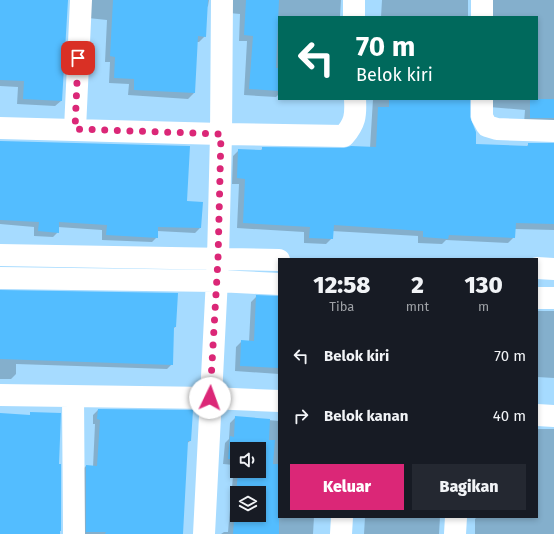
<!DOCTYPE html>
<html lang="id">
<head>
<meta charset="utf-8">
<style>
  :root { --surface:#171b24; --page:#242831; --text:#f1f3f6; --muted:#9ea1a6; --accent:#db2777 }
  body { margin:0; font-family:"Fira Sans",sans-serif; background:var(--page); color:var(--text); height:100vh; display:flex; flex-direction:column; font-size:15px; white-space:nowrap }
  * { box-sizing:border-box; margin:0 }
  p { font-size:13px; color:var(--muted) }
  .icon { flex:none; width:22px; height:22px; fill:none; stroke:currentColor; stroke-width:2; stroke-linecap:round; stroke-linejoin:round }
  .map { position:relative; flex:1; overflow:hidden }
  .details { position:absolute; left:278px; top:258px; width:260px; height:260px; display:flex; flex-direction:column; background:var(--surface); border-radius:0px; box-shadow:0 2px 6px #0003 }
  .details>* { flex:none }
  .banner { position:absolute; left:278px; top:16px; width:260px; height:84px; border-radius:0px; box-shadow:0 2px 6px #0003; background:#00695c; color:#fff; overflow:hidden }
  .tools { position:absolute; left:230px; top:442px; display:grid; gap:8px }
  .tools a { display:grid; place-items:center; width:36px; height:36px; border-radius:0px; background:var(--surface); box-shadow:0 2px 6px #0003; font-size:20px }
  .pin { position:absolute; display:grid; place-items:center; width:34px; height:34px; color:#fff; margin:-17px; border-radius:8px; box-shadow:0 2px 6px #0006 }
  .me { position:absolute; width:44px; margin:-22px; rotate:3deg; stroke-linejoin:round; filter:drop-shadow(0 0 3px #0008) }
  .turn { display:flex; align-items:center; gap:14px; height:84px; padding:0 12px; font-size:18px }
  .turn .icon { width:52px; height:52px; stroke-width:2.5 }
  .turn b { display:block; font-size:28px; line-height:34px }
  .eta { display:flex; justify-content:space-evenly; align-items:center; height:68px; text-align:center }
  .eta b { font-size:24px; font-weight:800; line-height:28px }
  .button { display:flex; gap:8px; margin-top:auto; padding:8px 12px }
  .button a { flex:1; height:46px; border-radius:0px; background:var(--accent); color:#fff; font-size:16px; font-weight:800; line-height:46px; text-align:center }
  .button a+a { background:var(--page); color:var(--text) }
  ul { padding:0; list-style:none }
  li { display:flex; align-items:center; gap:12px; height:60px; padding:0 12px }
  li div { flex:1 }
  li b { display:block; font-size:15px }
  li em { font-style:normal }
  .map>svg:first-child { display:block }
  .shadow { fill:#0003; fill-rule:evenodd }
  .building { fill:#53bdff; fill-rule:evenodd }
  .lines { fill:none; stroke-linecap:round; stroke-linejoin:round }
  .minor { stroke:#fff; stroke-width:22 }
  .route { stroke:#db2777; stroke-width:7; stroke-dasharray:0 12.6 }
</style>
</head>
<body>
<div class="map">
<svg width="554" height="534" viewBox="0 0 554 534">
  <rect width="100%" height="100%" fill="#a6dbff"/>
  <path class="shadow" d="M0,0h67l-6,101 -6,5 -38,-2 1,-17 -18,-1z
    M86,0h123l-1,6 -2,2 -1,28 -6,6h-3l-2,51 -6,6 -60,-4 1,-11 -20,-1 1,-21h-5l2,-42 -19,-2z
    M227,0h114l-1,17h-61v77l-3,3 -32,-2 3,-54h-8l1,-27 -11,-1z
    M382,0h86v17h-87z
    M487,0h67v126l-30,-3 1,-13 -36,-3 -2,-8h50v-82h-48z
    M373,99h96v19l6,27 51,2 3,-3h25v86l-39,-1 -1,8 -6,6 -62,-3 -4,4 -24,-1v-7l-86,-5v7l-6,6 -22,-1v-11l-67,-4 2,-44h-7l1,-28 6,-6 21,1 3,-3h107z
    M0,142l186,60 14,26 -5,5 -38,-2v6l-5,5 -50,-2v-10l-44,-3v5l-5,5 -19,-1v-9l-34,-3z
    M0,292l176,34 -3,3 -1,35 -5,5 -151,-5v10l-5,5h-11z
    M257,296l22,1v77l-44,-3 1,-24 6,-6 7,1 2,-40z
    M537,311h17v67l-17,-1z
    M98,410l92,31 -4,3 -4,90h-100l-1,-63 5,-5 7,1 2,-43h-2v-9z
    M236,417l43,4v96h35l-1,17h-92l3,-2h4l6,-67 -11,-1 2,-21 4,-4 1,-16zM237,449h22v22h-22zM237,493h22v22h-22z
    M537,429h17v105h-79v-15l2,-2h60z
    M365,517h75l-1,17h-75z"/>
  <path class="building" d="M0,0h68l-6,101 -39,-2 1,-18 -24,-1z
    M113,0h95l-2,37 -8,-1 -3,57 -61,-3v-11l-20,-1 1,-21 -5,-1z
    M246,0h33l-3,68h3v23l-30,-2 4,-53 -9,-1z
    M389,99h81v18l6,15v12l52,2v-3h26v81l-38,-1 -1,15 -66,-3 -1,4 -25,-2v-6l-89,-6 -1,14 -24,-1 1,-11 -67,-4 2,-44 -8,-1 1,-29 24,1v-3l82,1 7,-2 25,1 2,-40h11z
    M530,99h24v19h-24z
    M0,141l190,5 -3,55 16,1 -2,26 -43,-1v11l-52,-3 1,-10 -48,-3v11l-21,-2 1,-9 -39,-2z
    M0,290l178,3 -2,34h-2l-1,38 -173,-6z
    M256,295l23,1v72l-39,-2 1,-26 13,1z
    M98,409l95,1 -2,31h-3l-5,93h-78l1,-2h-20v-67l11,1 3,-46 -3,-1z
    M30,412l31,1 -2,51h2v67h-1v3h-60v-121l30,2z
    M235,416l35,3 -1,21h6l-2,24h6v70h-46l5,-63h21v-22h-22v10h-9l2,-23 4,1zM237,493h22v22h-22z"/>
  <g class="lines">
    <path class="minor" d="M354,0v17
      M482,0v17
      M482,99v18l5,9 10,3 57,2
      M0,128l221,6 123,2c11,-13 12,-20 11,-37
      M75,129l6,-129
      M0,255l279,5
      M537,268l17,1
      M0,278l217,3 62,3
      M537,298h17
      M0,395l210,3 69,3
      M73,397l1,137
      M537,415l17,1
      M204,534l14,-275 3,-125 1,-134
      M341,534l1,-17
      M455,534l1,-17"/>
  </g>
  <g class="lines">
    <path class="route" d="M78,58l-3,71 146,5 -3,125 -8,139"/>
  </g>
</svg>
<div class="tools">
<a><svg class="icon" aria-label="sound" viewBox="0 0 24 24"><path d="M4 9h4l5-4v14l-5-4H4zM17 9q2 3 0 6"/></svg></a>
<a><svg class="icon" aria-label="layers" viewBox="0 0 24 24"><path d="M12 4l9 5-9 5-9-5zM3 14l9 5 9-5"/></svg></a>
</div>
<div class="pin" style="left:78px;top:58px;background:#d93025"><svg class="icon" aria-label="arrive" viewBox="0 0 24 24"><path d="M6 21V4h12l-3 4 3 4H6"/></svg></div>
<svg class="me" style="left:210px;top:398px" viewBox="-20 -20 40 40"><circle r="19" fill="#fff"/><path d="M0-13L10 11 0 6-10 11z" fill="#db2777"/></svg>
<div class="banner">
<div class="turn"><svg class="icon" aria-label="left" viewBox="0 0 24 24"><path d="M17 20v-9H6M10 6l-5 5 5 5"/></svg><div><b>70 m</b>Belok kiri</div></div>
</div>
<section class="details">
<div class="eta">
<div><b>12:58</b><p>Tiba</p></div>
<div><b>2</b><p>mnt</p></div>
<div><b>130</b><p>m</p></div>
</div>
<ul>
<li><svg class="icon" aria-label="left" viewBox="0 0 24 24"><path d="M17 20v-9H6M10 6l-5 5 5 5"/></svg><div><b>Belok kiri</b></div><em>70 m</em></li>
<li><svg class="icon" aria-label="right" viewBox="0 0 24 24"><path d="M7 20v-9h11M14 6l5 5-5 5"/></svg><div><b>Belok kanan</b></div><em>40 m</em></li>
</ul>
<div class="button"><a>Keluar</a><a>Bagikan</a></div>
</section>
</div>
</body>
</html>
